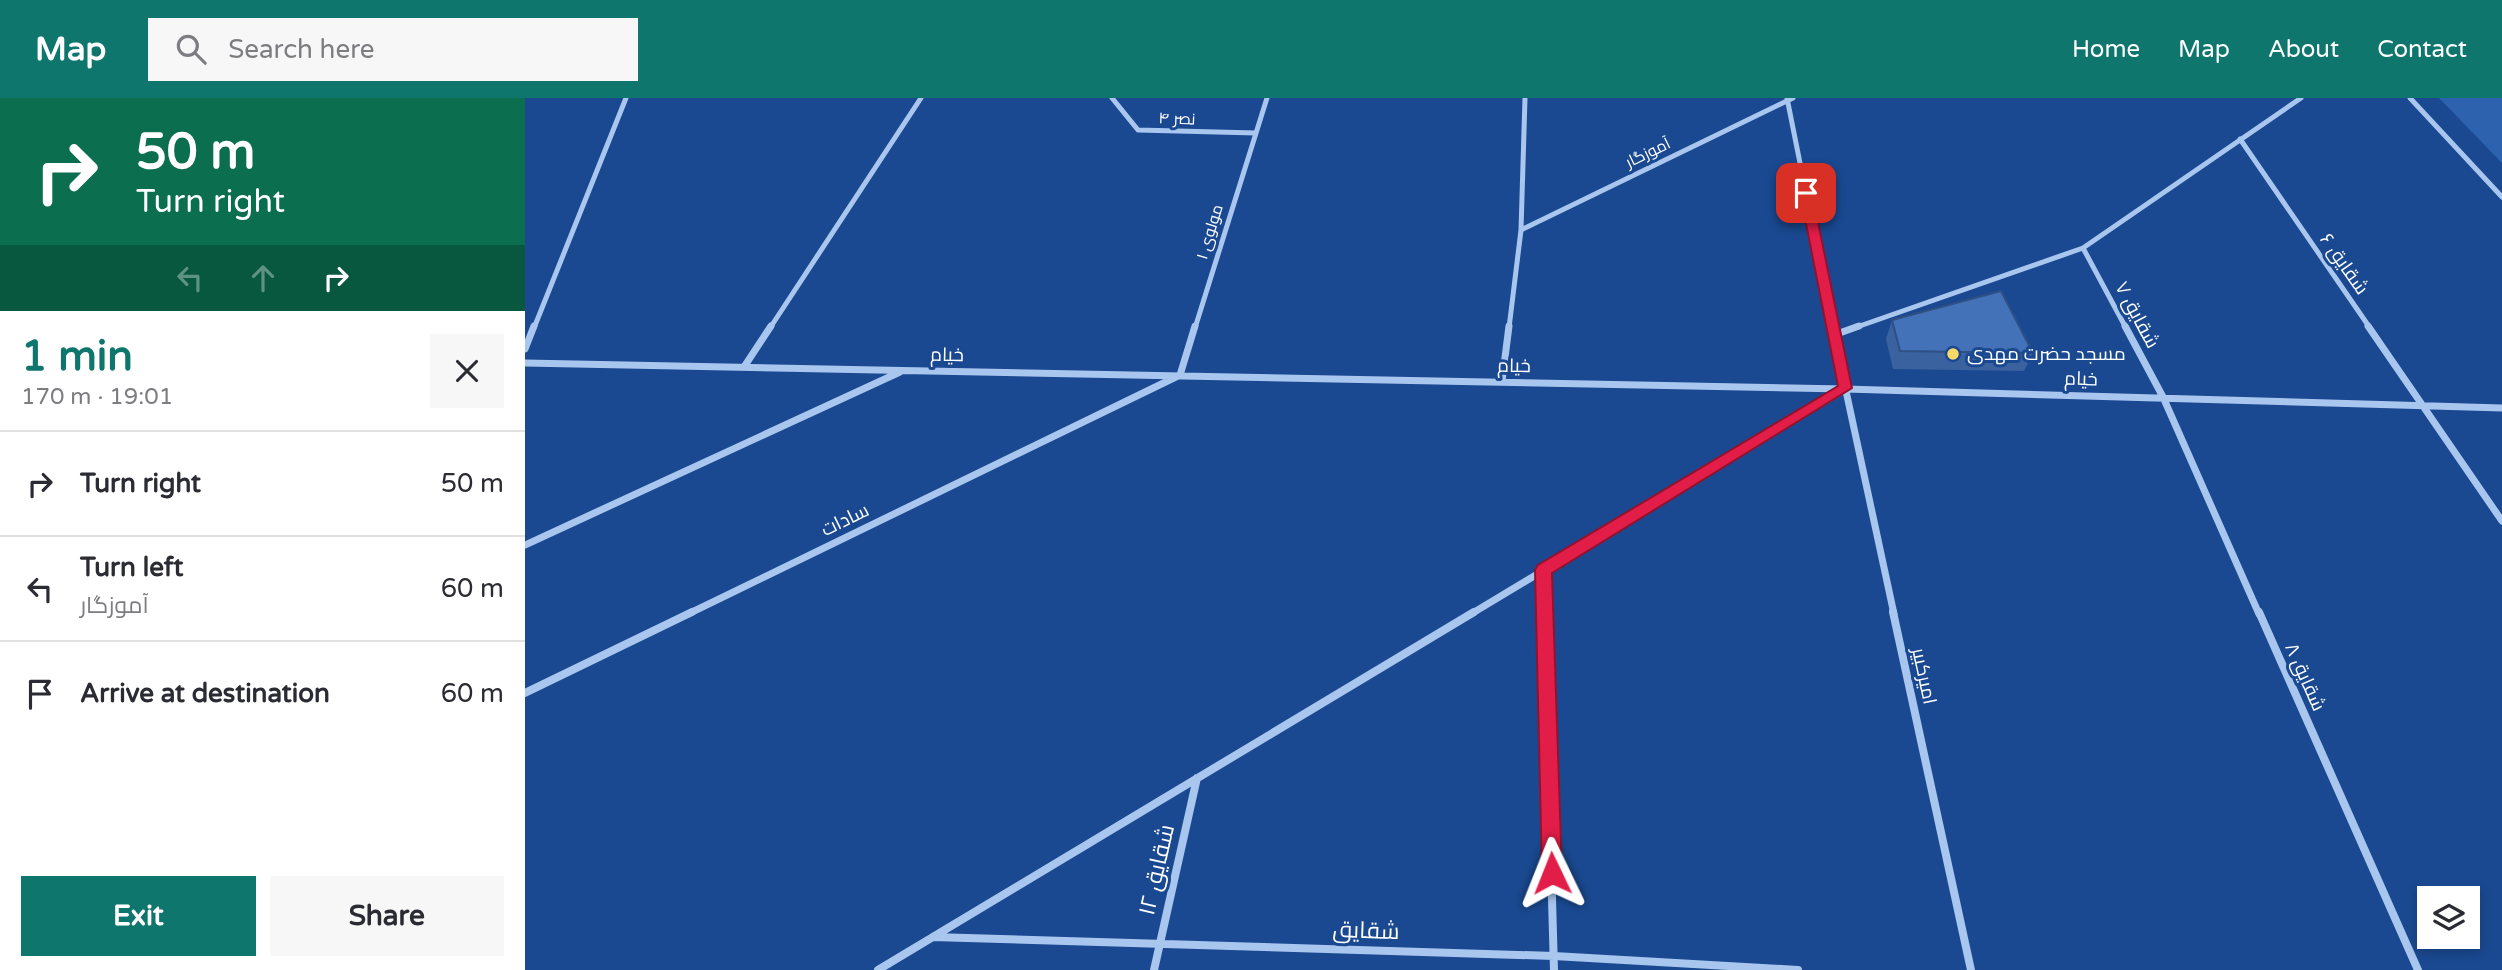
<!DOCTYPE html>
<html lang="en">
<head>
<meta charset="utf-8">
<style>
  :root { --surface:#fff; --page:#f7f7f7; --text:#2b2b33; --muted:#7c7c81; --line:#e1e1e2; --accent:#0f766e }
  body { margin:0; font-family:"Varela Round",Cairo,sans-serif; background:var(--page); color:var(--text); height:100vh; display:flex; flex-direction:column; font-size:26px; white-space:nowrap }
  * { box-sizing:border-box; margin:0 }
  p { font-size:23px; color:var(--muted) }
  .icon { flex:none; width:38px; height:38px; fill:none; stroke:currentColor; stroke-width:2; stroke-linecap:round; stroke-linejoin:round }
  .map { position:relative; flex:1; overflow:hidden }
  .panel { display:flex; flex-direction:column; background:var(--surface); width:525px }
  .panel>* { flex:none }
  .top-card { background:#0b6e4f; color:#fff; overflow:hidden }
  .controls { position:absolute; left:1892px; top:788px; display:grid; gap:14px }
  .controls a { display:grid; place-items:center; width:63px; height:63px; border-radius:0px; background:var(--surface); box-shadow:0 4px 10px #0003; font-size:35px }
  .pin { position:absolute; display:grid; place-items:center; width:60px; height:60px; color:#fff; margin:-30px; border-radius:14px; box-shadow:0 4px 10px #0006 }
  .me { position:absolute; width:77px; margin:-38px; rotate:358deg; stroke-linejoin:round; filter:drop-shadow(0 0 5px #0008) }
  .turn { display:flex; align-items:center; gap:24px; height:147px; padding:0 21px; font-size:32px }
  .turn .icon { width:91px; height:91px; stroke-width:2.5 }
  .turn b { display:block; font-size:49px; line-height:60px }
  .lanes { display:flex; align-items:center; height:66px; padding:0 21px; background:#0003; justify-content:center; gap:35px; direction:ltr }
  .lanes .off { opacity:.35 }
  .round { display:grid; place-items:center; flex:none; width:74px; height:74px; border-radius:0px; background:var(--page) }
  .overview { display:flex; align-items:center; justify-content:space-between; height:119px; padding:0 21px }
  h1 { font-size:42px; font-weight:700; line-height:52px; color:var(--accent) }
  .cta { display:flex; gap:14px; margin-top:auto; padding:14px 21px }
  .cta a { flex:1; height:80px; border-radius:0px; background:var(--accent); color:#fff; font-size:28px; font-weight:700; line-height:80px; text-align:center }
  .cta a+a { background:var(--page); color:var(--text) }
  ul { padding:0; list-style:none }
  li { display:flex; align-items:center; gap:21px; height:105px; padding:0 21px; border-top:2px solid var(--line) }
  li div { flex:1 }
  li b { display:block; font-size:26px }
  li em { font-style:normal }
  header { display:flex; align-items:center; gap:42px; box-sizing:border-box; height:98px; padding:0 35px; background:var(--accent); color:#fff }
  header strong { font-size:33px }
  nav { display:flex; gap:38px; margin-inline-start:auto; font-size:24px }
  .search { width:490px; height:63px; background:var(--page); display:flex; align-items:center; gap:18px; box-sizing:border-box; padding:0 24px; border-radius:0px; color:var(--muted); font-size:26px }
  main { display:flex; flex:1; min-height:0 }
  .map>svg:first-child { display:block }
  .green { fill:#2d62af }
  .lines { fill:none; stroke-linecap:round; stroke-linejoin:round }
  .minor-far2 { stroke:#a9c6ef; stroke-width:5 }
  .minor-far1 { stroke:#a9c6ef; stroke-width:7 }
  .minor { stroke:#a9c6ef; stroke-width:8 }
  .wall { fill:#3a629f }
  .building { fill:#4372b9; stroke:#2f5082; stroke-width:2 }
  .route { fill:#e11d48; stroke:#92132f; stroke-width:2 }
  .poi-dot { fill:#ffd967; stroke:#1a4991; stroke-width:2.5 }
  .labels { text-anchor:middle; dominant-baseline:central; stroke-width:6; stroke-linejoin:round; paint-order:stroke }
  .far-street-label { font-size:16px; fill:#fff; stroke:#1a4991 }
  .street-label { font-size:19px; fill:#fff; stroke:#1a4991 }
  .poi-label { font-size:19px; fill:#fff; stroke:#1a4991; text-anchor:start }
  .near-street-label { font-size:23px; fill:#fff; stroke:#1a4991 }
</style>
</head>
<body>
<header>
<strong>Map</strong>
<div class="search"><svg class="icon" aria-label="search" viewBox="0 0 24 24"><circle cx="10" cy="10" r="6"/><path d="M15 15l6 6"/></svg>Search here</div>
<nav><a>Home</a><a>Map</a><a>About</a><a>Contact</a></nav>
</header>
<main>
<section class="panel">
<div class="top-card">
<div class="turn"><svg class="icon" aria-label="right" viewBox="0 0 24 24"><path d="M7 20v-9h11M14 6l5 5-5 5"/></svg><div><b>50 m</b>Turn right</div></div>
<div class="lanes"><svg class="icon off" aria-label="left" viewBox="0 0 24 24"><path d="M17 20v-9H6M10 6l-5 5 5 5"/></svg><svg class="icon off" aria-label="ahead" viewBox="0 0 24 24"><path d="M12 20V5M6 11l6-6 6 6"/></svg><svg class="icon" aria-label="right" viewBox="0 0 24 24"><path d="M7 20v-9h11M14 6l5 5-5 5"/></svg></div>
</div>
<div class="overview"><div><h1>1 min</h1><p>170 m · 19:01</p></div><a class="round"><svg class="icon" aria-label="close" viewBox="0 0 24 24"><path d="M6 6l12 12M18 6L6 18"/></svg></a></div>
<ul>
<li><svg class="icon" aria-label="right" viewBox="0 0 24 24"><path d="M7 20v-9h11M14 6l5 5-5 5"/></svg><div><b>Turn right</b></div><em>50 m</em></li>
<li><svg class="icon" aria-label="left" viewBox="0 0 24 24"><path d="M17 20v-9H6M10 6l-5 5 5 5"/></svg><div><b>Turn left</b><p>آموزگار</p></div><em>60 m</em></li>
<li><svg class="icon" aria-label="arrive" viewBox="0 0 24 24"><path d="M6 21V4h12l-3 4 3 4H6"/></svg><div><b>Arrive at destination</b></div><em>60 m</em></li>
</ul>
<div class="cta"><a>Exit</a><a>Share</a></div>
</section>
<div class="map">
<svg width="1977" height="872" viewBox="0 0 1977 872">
  <rect width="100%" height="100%" fill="#1a4991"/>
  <path class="green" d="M1914,0h63v65z"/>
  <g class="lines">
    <path class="minor-far2" d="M587,0l26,32 118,3
      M1262,0l46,230
      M1885,0l92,99
      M1715,41l130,189
      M996,132l272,-132
      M1558,150l43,80
      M9,230l92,-230
      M245,230l151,-230
      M670,230l72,-230
      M984,230l12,-98 4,-132
      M1329,230l229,-80 218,-150"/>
    <path class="minor-far1" d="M1307,228l62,288
      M1600,228l38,71 96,217
      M1843,228l134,195
      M1309,237l25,-9
      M0,251l9,-23
      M0,265l1320,26 657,19
      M219,269l27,-41
      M977,283l7,-55
      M0,447l375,-173
      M1018,472l1,44
      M163,516l492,-239 15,-49
      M946,516l374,-225"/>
    <path class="minor" d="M1019,514l10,358
      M1368,514l78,358
      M1734,514l159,358
      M0,595l167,-81
      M408,839l621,19 244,14
      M353,872l596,-358
      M629,872l43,-192"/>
  </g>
  <path class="wall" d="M1367,222l141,33 -9,18 -131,-2 -7,-30z"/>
  <path class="building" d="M1476,193l32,62 -133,-2 -8,-31z"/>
  <path class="route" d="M1281,91l6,4 40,195 -300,185 10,300 -3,7 -7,3 -7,-3 -3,-7 -7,-303 3,-5 300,-179 -38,-193z"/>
  <circle class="poi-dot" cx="1428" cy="256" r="7"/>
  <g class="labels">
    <g class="far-street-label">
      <text transform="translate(652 21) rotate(2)">نصر ۴</text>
      <text transform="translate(1123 55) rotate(-26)">آموزگار</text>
      <text transform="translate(685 134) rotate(-73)">مولوی ۱</text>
    </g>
    <g class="street-label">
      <text transform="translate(1819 166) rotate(55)">شقایق ۶</text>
      <text transform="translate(1612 217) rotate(62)">شقایق ۷</text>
      <text transform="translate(422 257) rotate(1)">خیام</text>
      <text transform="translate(989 268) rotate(1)">خیام</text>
      <text transform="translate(1556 281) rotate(2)">خیام</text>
      <text transform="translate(320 422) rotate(-26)">سادات</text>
      <text transform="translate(1399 578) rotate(78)">امیرکبیر</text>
      <text transform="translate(1780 579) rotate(66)">شقایق ۸</text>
    </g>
    <g class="poi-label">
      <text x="1442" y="256">مسجد حضرت مهدی</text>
    </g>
    <g class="near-street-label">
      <text transform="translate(632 772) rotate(-77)">شقایق ۱۲</text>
      <text transform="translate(841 833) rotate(2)">شقایق</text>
    </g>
  </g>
</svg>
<div class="controls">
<a><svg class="icon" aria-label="layers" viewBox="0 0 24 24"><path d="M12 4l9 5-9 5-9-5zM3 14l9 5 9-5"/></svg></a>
</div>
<div class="pin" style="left:1281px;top:95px;background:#d93025"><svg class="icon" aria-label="arrive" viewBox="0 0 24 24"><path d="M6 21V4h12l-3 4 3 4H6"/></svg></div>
<svg class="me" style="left:1027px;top:775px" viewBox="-20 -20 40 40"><path d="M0-17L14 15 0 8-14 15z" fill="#e11d48" stroke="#fff" stroke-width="4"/></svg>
</div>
</main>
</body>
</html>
